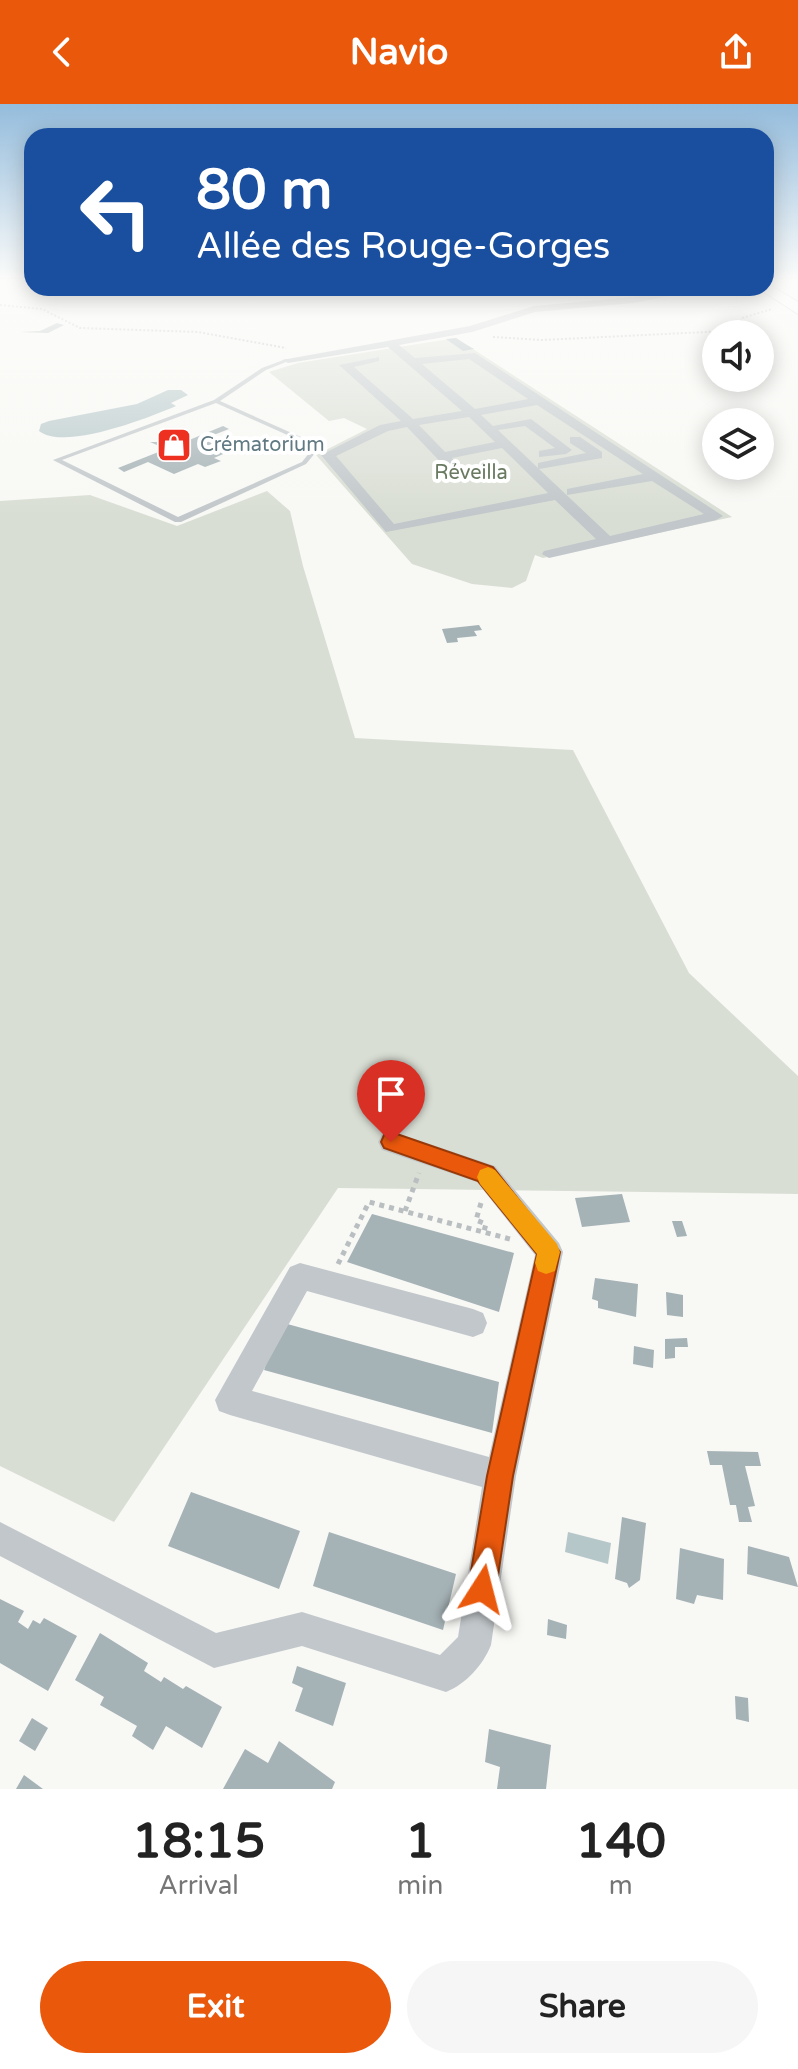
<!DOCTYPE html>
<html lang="en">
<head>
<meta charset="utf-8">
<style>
  :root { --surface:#fff; --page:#f6f6f6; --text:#222; --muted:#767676; --accent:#ea580c }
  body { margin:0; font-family:"Varela Round",sans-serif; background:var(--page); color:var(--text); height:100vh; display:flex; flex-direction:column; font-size:30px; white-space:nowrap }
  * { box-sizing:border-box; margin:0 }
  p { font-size:26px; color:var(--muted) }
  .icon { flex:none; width:44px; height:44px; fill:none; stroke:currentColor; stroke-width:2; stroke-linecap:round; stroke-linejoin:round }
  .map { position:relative; height:1685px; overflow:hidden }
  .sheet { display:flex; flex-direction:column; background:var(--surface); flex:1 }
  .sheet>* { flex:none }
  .top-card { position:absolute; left:24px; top:24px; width:750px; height:168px; border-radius:24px; box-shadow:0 4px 20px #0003; background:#1a4fa0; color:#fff; overflow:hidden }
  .tools { position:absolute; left:702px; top:216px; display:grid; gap:16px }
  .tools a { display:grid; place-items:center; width:72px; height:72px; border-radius:50%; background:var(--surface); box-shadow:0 4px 20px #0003; font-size:40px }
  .pin { position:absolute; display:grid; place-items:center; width:68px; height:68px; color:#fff; margin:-82px -34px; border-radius:50% 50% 50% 0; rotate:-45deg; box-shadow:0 0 8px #0007 }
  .pin .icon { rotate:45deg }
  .me { position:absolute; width:88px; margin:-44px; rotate:9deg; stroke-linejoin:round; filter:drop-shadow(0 0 6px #0008) }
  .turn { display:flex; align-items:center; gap:28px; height:168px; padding:0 40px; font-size:36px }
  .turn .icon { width:104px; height:104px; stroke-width:2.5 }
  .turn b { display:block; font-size:56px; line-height:68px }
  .eta { display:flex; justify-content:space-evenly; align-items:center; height:136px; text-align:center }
  .eta b { font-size:48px; font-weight:700; line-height:56px }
  .primary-button { display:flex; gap:16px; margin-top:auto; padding:16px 40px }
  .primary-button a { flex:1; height:92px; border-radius:48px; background:var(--accent); color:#fff; font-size:32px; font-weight:700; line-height:92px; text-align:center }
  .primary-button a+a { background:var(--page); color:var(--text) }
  header { display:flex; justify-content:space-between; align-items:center; height:104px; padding:0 40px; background:var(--accent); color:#fff; font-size:36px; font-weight:700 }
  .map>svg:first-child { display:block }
  .green { fill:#d9ded4 }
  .water { fill:#b6c7c9 }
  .building { fill:#a5b2b6 }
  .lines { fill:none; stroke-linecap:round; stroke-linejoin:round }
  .secondary-casing { stroke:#b3bbbf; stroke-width:2 }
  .path-far1 { stroke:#b9bec0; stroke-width:2; stroke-dasharray:2 2; stroke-linecap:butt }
  .path { stroke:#b9bec0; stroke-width:5; stroke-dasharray:5 5; stroke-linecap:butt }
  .lane { fill:#c1c7ca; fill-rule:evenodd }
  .street { fill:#c1c7ca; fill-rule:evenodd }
  .secondary { fill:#fff; fill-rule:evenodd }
  .route { fill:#ea580c; stroke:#983908; stroke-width:2 }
  .slow { fill:#f59e0b }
  .labels { text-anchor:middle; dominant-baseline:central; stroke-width:8; stroke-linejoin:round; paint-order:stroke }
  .far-poi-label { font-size:20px; fill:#617982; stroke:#fff; text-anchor:start }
  .far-park-label { font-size:20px; fill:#697a61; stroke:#fff }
</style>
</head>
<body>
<header><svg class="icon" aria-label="back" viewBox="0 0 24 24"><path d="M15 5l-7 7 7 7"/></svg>Navio<svg class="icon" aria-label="share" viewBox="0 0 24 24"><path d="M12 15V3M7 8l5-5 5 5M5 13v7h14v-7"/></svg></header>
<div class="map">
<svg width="798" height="1685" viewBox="0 0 798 1685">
  <rect width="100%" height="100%" fill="#f8f8f5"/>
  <path class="green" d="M456,234l276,179 -189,41 -8,-3 -9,26 -14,7 -40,-4 -60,-20 -96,-109 51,-26 -23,-11 -15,3 -60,-49 29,-9z
    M267,387l23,20 13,55 52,172 218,12 116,223 109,103v118l-460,-6 -224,334 -114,-56v-965l90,-6 87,31z"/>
  <path class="water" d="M168,286h13l7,5 -17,8 5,3c-28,12 -112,45 -137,25l2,-7 8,-3 88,-17z
    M568,1428l43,11 -3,21 -43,-12z"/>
  <path class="building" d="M57,219l7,2 -16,8 -28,-1 20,-1z
    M456,234l11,7 7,4 -11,2 -17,-12z
    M223,322l6,3 -18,7 26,12 -23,10 7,3 -16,6 -7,-3 -24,10 -26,-12 -24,10 -6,-4 48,-19 -16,-7h18l-6,-9 20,10z
    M479,521l3,5 -8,1 3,5 -20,2 1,4 -11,1 -5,-14z
    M622,1090l8,28 -48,5 -7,-29z
    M372,1110l142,39 -15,59 -152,-50z
    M672,1117h10l5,15 -10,1z
    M595,1174l43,6 -2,33 -38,-9v-7l-6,-2z
    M666,1188l17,3v22l-16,-2z
    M280,1218l219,60 -7,51 -228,-63z
    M687,1234l1,9h-13v11l-10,1v-20z
    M634,1242l20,4 -1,18 -20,-4z
    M707,1347l51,1 3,14h-16l10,40 -7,1 4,15h-13l-3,-17h-6l-8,-40h-12z
    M191,1388l109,39 -21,58 -111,-43z
    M622,1413l24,6 -6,57 -11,8 -2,-5 -12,-4z
    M329,1428l127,42 -13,56 -130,-44z
    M748,1442l41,11 9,30 -51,-13z
    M680,1444l44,11 -1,41 -26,-5 -3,9 -18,-5z
    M0,1495l24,12 -6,11 10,7 5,-9 7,4 4,-6 33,18 -29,55 -48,-28z
    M548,1515l19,6 -1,14 -19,-4z
    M100,1529l48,30 -4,8 17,11 3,-5 19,12 3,-3 36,21 -20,41 -36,-22 -13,24 -21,-14 5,-10 -37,-21 4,-8 -29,-17z
    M297,1562l49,17 -13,43 -38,-15 8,-23 -11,-5z
    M735,1592l13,2 1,24 -13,-3z
    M32,1614l16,10 -13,23 -16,-10z
    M489,1625l62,16 -5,44h-49l3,-22 -15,-5z
    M279,1637l56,41 -3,7h-109l22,-40 23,14z
    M24,1671l19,14h-27z"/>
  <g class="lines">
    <g class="secondary-casing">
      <path id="secondary" d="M766,179l32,19v12l-37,-24 -2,-2h7z"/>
    </g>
    <path class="path-far1" d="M0,201l42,4 38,19 118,4 88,16
      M493,233l49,3 184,-9 15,-7 1,-6 30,-9"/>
    <path class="path" d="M481,1099l-5,17 10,4 -2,7
      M405,1107l14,-38
      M338,1160l31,-62 141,37"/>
    <path class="lane" d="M286,255l5,1 -25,10 -46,31 101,45 -15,18 -125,58h-6l-122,-62 161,-60 48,-32zM216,299l98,44 -12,15 -124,55 -116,-57z"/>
    <path class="street" d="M686,184h23l-76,15 -98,9 -63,20 -73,13 16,13 60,-5 248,163 -7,4 -167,38 -7,-4 2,-3 52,-12 -41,-39 -169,32 -65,-77 59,-30 21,-4 -62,-56 40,-8v4l-25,6 59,52 49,-8 -74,-64 -100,16 -6,-3 188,-34 64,-20 99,-9zM469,255l59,40 -53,10 -53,-45zM537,301l106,69 -76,15v6l85,-14 52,33 -94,22 -71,-67 63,-11v-6l-22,-15h-10v6l16,10 -48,10v5l-40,-38 27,-4 30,22 -16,3v6l27,-3 6,-4 -41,-31 -38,7 -12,-11zM469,313l26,25 -50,10 -26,-27zM407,323l46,48 12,-3 -13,-14 50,-10 46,45 -154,31 -58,-68 52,-25z
      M391,1027l104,35 64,77 4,9 -47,224 -25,169c-8,20 -25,39 -45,47l-144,-46 -88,22 -214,-112v-34l216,111 86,-21 138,43 18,-18 24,-150 -252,-72 -11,-4 -4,-11 75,-133 10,-4 173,46 10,4 4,10 -4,10 -10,4 -166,-46 -55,100 237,66 46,-202 -58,-73 -95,-32 -4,-8 4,-8z"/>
    <use href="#secondary" class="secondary"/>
  </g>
  <linearGradient id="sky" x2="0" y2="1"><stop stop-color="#94bcdc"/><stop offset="0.43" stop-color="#fcfcfa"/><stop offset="1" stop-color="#fcfcfa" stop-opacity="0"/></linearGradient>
  <rect width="798" height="411" fill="url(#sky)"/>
  <path class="route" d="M391,1028l102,35 67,85 -47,224 -17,113 -4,9 -10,5 -9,-5 -5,-9 19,-113 50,-222 -59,-73 -94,-33 -3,-6 3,-7z"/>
  <path class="slow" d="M488,1063l7,3 62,74 3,8 -5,19 -9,3 -8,-3 -3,-8 2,-9 -57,-70 -3,-7 3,-7z"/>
  <defs>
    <g id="shop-square" transform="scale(1.8)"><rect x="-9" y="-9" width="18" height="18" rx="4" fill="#ed3020" stroke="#fff"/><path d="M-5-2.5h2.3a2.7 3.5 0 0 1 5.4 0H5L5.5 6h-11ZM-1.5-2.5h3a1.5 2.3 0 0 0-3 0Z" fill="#fff"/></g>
  </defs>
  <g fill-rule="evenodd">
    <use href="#shop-square" x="174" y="341"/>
  </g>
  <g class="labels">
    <g class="far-poi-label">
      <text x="200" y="341">Crématorium</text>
    </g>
    <g class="far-park-label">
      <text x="471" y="369">Réveilla</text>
    </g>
  </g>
</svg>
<div class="tools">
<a><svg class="icon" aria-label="sound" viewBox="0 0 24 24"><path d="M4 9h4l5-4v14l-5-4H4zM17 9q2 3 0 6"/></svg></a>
<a><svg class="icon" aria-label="layers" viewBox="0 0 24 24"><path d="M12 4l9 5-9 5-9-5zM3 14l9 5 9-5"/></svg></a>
</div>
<div class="pin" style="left:391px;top:1038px;background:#d93025"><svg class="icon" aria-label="arrive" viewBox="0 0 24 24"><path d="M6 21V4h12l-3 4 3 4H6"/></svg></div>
<svg class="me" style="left:482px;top:1485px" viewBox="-20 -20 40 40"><path d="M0-17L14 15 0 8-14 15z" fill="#ea580c" stroke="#fff" stroke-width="4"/></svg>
<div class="top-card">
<div class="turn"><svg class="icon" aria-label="left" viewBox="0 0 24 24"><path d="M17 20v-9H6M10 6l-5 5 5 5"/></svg><div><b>80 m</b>Allée des Rouge-Gorges</div></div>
</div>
</div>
<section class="sheet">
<div class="eta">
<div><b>18:15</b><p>Arrival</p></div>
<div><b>1</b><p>min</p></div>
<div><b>140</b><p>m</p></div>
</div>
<div class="primary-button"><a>Exit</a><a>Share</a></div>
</section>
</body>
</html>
